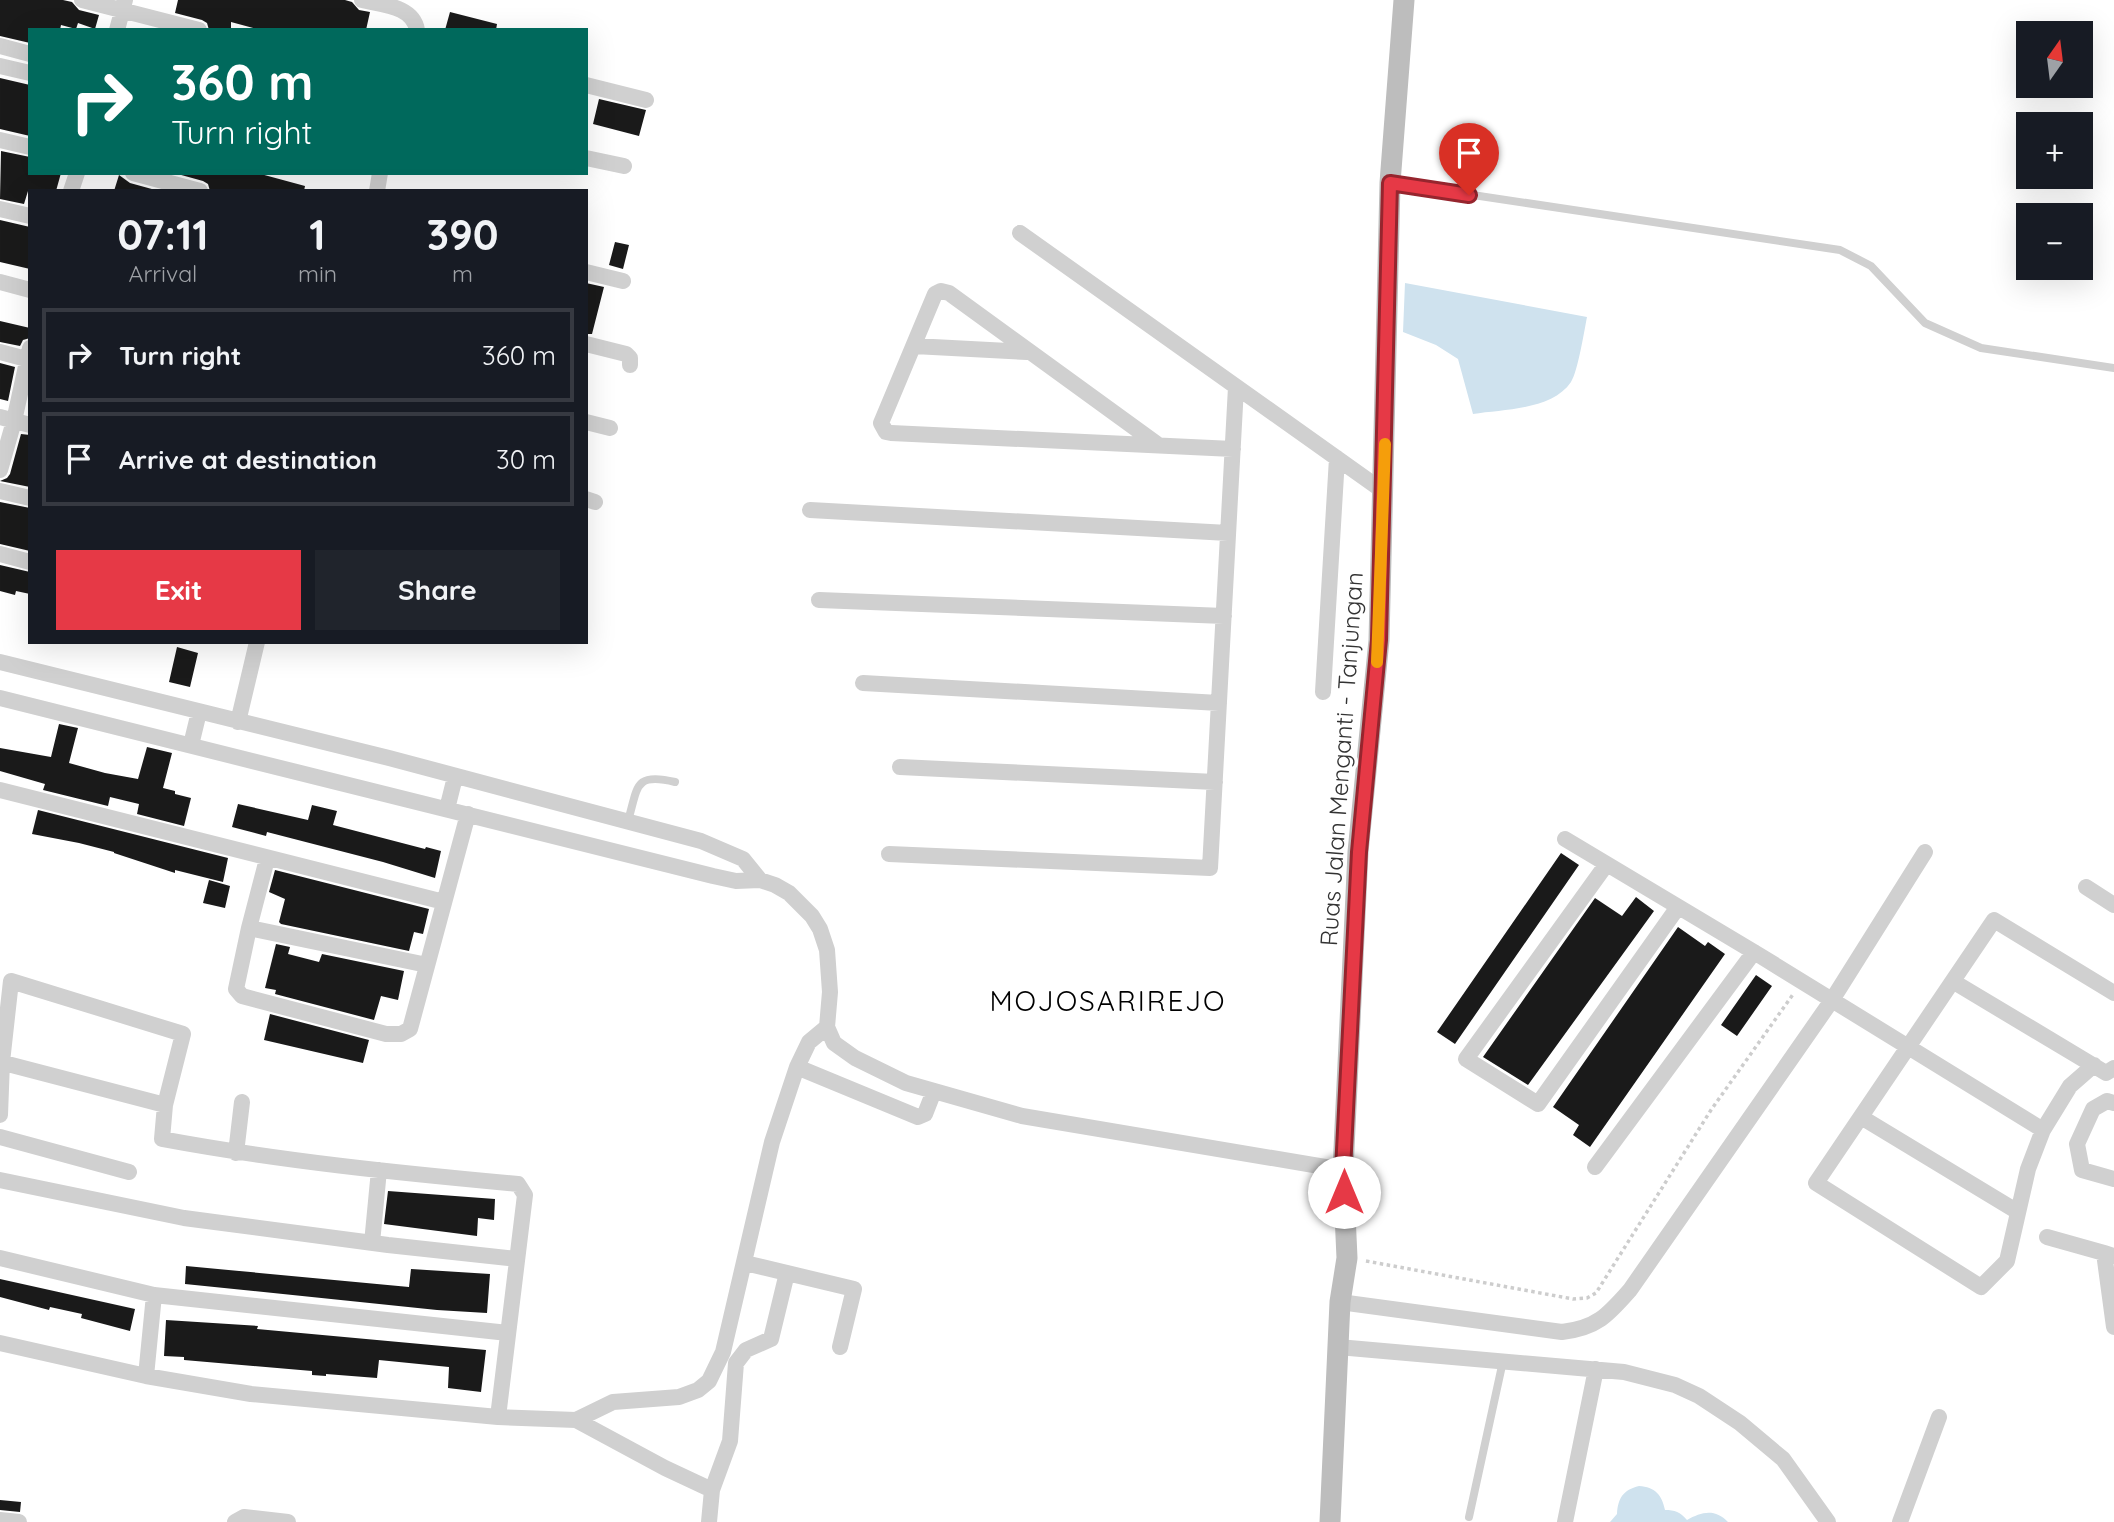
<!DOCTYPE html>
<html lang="en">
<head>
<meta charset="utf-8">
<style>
  :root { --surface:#171b24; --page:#20242c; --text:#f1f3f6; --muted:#9ea1a6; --line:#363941; --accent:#e63946 }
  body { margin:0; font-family:Quicksand,sans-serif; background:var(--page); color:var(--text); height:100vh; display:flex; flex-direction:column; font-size:26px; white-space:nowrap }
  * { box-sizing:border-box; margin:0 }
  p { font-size:23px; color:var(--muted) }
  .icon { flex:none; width:38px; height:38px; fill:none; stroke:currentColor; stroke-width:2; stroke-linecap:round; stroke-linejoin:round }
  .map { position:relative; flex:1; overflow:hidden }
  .drawer { position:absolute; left:28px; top:189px; width:560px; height:455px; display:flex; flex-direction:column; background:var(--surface); border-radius:0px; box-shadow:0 7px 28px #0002 }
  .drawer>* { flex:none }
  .hud { position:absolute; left:28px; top:28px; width:560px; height:147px; border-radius:0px; box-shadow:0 7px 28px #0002; background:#00695c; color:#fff; overflow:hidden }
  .needle { width:46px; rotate:14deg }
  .buttons { position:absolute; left:2016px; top:21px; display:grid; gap:14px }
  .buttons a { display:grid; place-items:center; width:77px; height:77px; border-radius:0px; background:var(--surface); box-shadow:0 7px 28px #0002; font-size:35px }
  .pin { position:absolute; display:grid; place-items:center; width:60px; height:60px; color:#fff; margin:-72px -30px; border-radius:50% 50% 50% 0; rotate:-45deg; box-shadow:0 0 7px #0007 }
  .pin .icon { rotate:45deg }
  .me { position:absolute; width:77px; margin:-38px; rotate:0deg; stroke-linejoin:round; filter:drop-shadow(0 0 5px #0008) }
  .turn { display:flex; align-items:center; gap:24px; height:147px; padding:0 28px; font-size:32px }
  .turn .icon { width:91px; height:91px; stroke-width:2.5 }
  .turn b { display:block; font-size:49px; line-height:60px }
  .eta { display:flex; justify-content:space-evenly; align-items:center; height:119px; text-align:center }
  .eta b { font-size:42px; font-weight:700; line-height:49px }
  .action { display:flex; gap:14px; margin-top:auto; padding:14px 28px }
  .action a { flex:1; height:80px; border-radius:0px; background:var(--accent); color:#fff; font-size:28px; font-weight:700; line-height:80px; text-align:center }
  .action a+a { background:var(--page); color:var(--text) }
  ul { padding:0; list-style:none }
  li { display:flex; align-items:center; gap:21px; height:94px; margin:0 14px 10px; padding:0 14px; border:4px solid var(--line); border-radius:0px }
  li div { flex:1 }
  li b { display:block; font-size:26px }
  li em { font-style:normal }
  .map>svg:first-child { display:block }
  .water { fill:#cfe2ee }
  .building { fill:#1a1a1a }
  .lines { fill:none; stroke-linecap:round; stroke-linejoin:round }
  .path { stroke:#cdcdcd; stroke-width:3.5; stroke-dasharray:3.5 3.5; stroke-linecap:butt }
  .service { stroke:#d0d0d0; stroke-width:8 }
  .minor { stroke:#d0d0d0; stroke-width:16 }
  .secondary { stroke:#bdbdbd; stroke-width:21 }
  .route-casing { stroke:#96252e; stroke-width:18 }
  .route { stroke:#e63946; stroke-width:12 }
  .slow { stroke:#f59e0b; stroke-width:12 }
  .labels { text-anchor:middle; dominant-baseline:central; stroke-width:7; stroke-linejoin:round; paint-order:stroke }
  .street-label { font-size:24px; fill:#333; stroke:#fff }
  .quarter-label { font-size:28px; letter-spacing:2px; fill:#000; stroke:#fff }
</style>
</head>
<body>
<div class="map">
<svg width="2114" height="1522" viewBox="0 0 2114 1522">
  <rect width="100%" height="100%" fill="#fff"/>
  <path class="water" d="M1405,283l182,34c-3,15 -9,54 -16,65 -19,28 -67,27 -98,32l-15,-55 -22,-14 -33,-13z
    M1639,1486c16,1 23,9 26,24 10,0 15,2 22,10 14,-8 28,-12 41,2h-118l7,-8c1,-16 6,-24 22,-28z"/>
  <path class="building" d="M0,0h63l9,2 7,8 20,5 -4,14 -17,-6 -2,6 -15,-4 -1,5h-30v13l-30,-7z
    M178,0h167l7,2 7,8 11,2 -4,18h-105l-30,-8v8h-22l-2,-7 -5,-3 -27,-7z
    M450,12l47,12 -1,6h-51z
    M0,78l30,7v51l-30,-7z
    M599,99l47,11 -7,26 -46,-12z
    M1,151l29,6v16h31l-5,18h-28l-4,13 -24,-5z
    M174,173h83l48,13 -1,5h-94l-2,-7 -5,-3z
    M119,175l11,8 29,8h-45z
    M0,220l30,7v42l-30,-7z
    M615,242l14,3 -6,24 -14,-4z
    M586,283l18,4 -12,47h-6z
    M0,321l30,7v10l-7,2 -3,6 -20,-4z
    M0,363l15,4 -7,34 -8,-2z
    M21,434l9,1v52l-30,-6 7,-3 3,-4z
    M0,502l30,6v43l-30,-7z
    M0,565l30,7v22l-14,-3 -1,4 -15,-4z
    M177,647l21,6 -8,34 -21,-5z
    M59,724l19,4 -9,35 36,10 33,6 9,-32 25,6 -9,35 12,3v3l16,4 -7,28 -47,-12 2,-10 -29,-7 -2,9 -65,-16 2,-6 -45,-13v-23l51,9z
    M238,804l70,16 4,-15 25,6 -4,14 92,24 1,-2 15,4 -6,27 -52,-16 -116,-30 -1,4 -34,-9z
    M38,810l190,48 -5,24 -48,-12v3l-61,-20v-1l-35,-9 -47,-9z
    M1561,853l18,12 -124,179 -18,-12z
    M275,870l154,39 -6,25 -9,-2 -5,19 -128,-27 -2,-2 6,-23 -16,-7z
    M209,880l21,6 -5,22 -22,-5z
    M1636,897l18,14 -126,174 -45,-28 112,-159 27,18z
    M1678,927l27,19 3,-4 17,12 -135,193 -17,-12 6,-10 -26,-18z
    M276,944l14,3 -2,7 31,8 3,-8 82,17 -6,29 -17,-4 -7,24 -99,-26 1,-4 -11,-2z
    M1756,975l16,11 -35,50 -16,-11z
    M270,1014l99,26 -6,23 -99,-23z
    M388,1191l107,8 -1,21 -16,-2 -1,18 -93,-12z
    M186,1266l223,21 2,-18 79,5 -3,39 -50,-3 -252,-26z
    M0,1279l135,30 -5,22 -49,-13 1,-4 -32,-7 -1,3 -49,-13z
    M166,1320l92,6 -1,3 229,21 -5,42 -33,-4 1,-21 -70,-7 -2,18 -51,-4v2l-14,-1v-4l-128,-11v-3l-20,-1z
    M0,1500l21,2 -1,10 -20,-2z"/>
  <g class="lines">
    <path class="path" d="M1366,1261l207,38 14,-1 9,-5 115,-183 83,-117"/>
    <path class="service" d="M1393,183l447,67 31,16 54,57 56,25 133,20
      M628,821c10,-34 6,-49 47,-39
      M1469,1517l34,-156"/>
    <path class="minor" d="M82,0l117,30
      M362,0c21,5 51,6 55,30
      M117,30l8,-30
      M0,46l30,8
      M0,66l30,7
      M586,85l60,15
      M0,140l30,7
      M586,158l38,8
      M133,173l67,18
      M71,191l6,-18
      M377,191l3,-18
      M0,209l30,7
      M1020,233l363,258
      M586,272l37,9
      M0,282l30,8
      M586,344l40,10 4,4v7
      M914,346l113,6
      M0,352l30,8
      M0,417l30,8
      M586,422l24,6
      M1157,444l-208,-151 -8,-2 -6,3 -54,129 5,9 5,1 342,16
      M0,470l14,-49 16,-73
      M0,491l30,7
      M586,499l9,3
      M810,510l418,23
      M0,554l30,8
      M819,600l405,16
      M0,662l389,96 312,83 42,18 17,21
      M863,683l356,20
      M1323,692l14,-234
      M0,698l713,178 23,5 24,-1 15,5 14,8 23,23 8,13 7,21 3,42 -3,35 7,16 21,15 51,25 116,33 321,54
      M238,722l19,-80
      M191,745l8,-33
      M900,767l315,15
      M0,790l444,112
      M447,809l8,-32
      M1565,839l189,113 289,178
      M889,854l321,14 26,-481
      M267,859l-18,69 -13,61 6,7 144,38h15l9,-5 58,-215
      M1606,865l-140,194 72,45 140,-197
      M2086,887l28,18
      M249,928l178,37
      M1954,982l152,91 8,-5
      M0,1062l165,43
      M2094,1065l-24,21 -27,44 -15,39 -21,92 -26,26 -165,-104 178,-263 120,73
      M797,1067l121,50 7,-3 9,-23
      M2114,1103l-7,-2 -14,8 -16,35 5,26 32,9
      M0,1115l2,-53 9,-81 172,53 -18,71 -3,34c118,22 237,34 356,45l7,11 -27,222
      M1861,1117l157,95
      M0,1137l129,35
      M236,1153l6,-51
      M1595,1167l159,-215
      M0,1180l184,38 204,27 129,14
      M2047,1237l57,16
      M372,1243l7,-73
      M2114,1256l-10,-3 10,74
      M0,1258l154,37 354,38
      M745,1263l109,26 -14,58
      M1340,1302l222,30c35,-4 46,-17 68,-42l202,-290 93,-148
      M0,1343l146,33 105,18 247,23 78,3 37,-18 66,-5 19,-7 11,-9 14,-29 49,-210 25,-75 12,-25 18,-15
      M1338,1347l286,25 51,13 24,11 41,27 43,36 45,63
      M146,1376l8,-81
      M576,1420l89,48 47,22 -3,32
      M712,1490l18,-49 6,-78 10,-13 25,-11 16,-66
      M0,1520l19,2
      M235,1522l9,-5 44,5
      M1565,1522l31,-153
      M1900,1522l39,-105"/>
    <path class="secondary" d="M1330,1522l10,-220 7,-44 -4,-88 15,-318 21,-212 11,-457 14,-183"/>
  </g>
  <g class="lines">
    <g class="route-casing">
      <path id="route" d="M1344,1192l-1,-22 16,-318 20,-212 11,-457 79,12"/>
    </g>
    <use href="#route" class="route"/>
    <path class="slow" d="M1377,662l8,-218"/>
  </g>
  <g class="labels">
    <g class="street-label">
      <text transform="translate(1341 759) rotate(-86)">Ruas Jalan Menganti - Tanjungan</text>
    </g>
    <g class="quarter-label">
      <text x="1108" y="1000">MOJOSARIREJO</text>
    </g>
  </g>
</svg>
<div class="buttons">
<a><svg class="needle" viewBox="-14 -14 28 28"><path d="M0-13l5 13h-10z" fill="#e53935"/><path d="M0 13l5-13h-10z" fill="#9ea1a6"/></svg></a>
<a>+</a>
<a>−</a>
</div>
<div class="pin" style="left:1469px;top:195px;background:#d93025"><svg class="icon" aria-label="arrive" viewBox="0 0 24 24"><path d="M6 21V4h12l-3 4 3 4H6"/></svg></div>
<svg class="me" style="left:1344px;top:1192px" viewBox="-20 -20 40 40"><circle r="19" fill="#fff"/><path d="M0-13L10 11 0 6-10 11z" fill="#e63946"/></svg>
<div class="hud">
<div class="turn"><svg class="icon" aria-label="right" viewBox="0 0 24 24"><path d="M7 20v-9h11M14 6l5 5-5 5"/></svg><div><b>360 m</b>Turn right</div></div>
</div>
<section class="drawer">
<div class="eta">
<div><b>07:11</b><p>Arrival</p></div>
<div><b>1</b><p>min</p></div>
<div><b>390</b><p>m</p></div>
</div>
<ul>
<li><svg class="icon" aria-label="right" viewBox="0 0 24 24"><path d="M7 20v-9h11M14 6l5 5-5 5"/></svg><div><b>Turn right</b></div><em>360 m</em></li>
<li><svg class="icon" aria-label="arrive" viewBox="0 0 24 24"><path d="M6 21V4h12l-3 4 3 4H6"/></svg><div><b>Arrive at destination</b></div><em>30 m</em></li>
</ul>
<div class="action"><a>Exit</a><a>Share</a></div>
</section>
</div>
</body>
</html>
